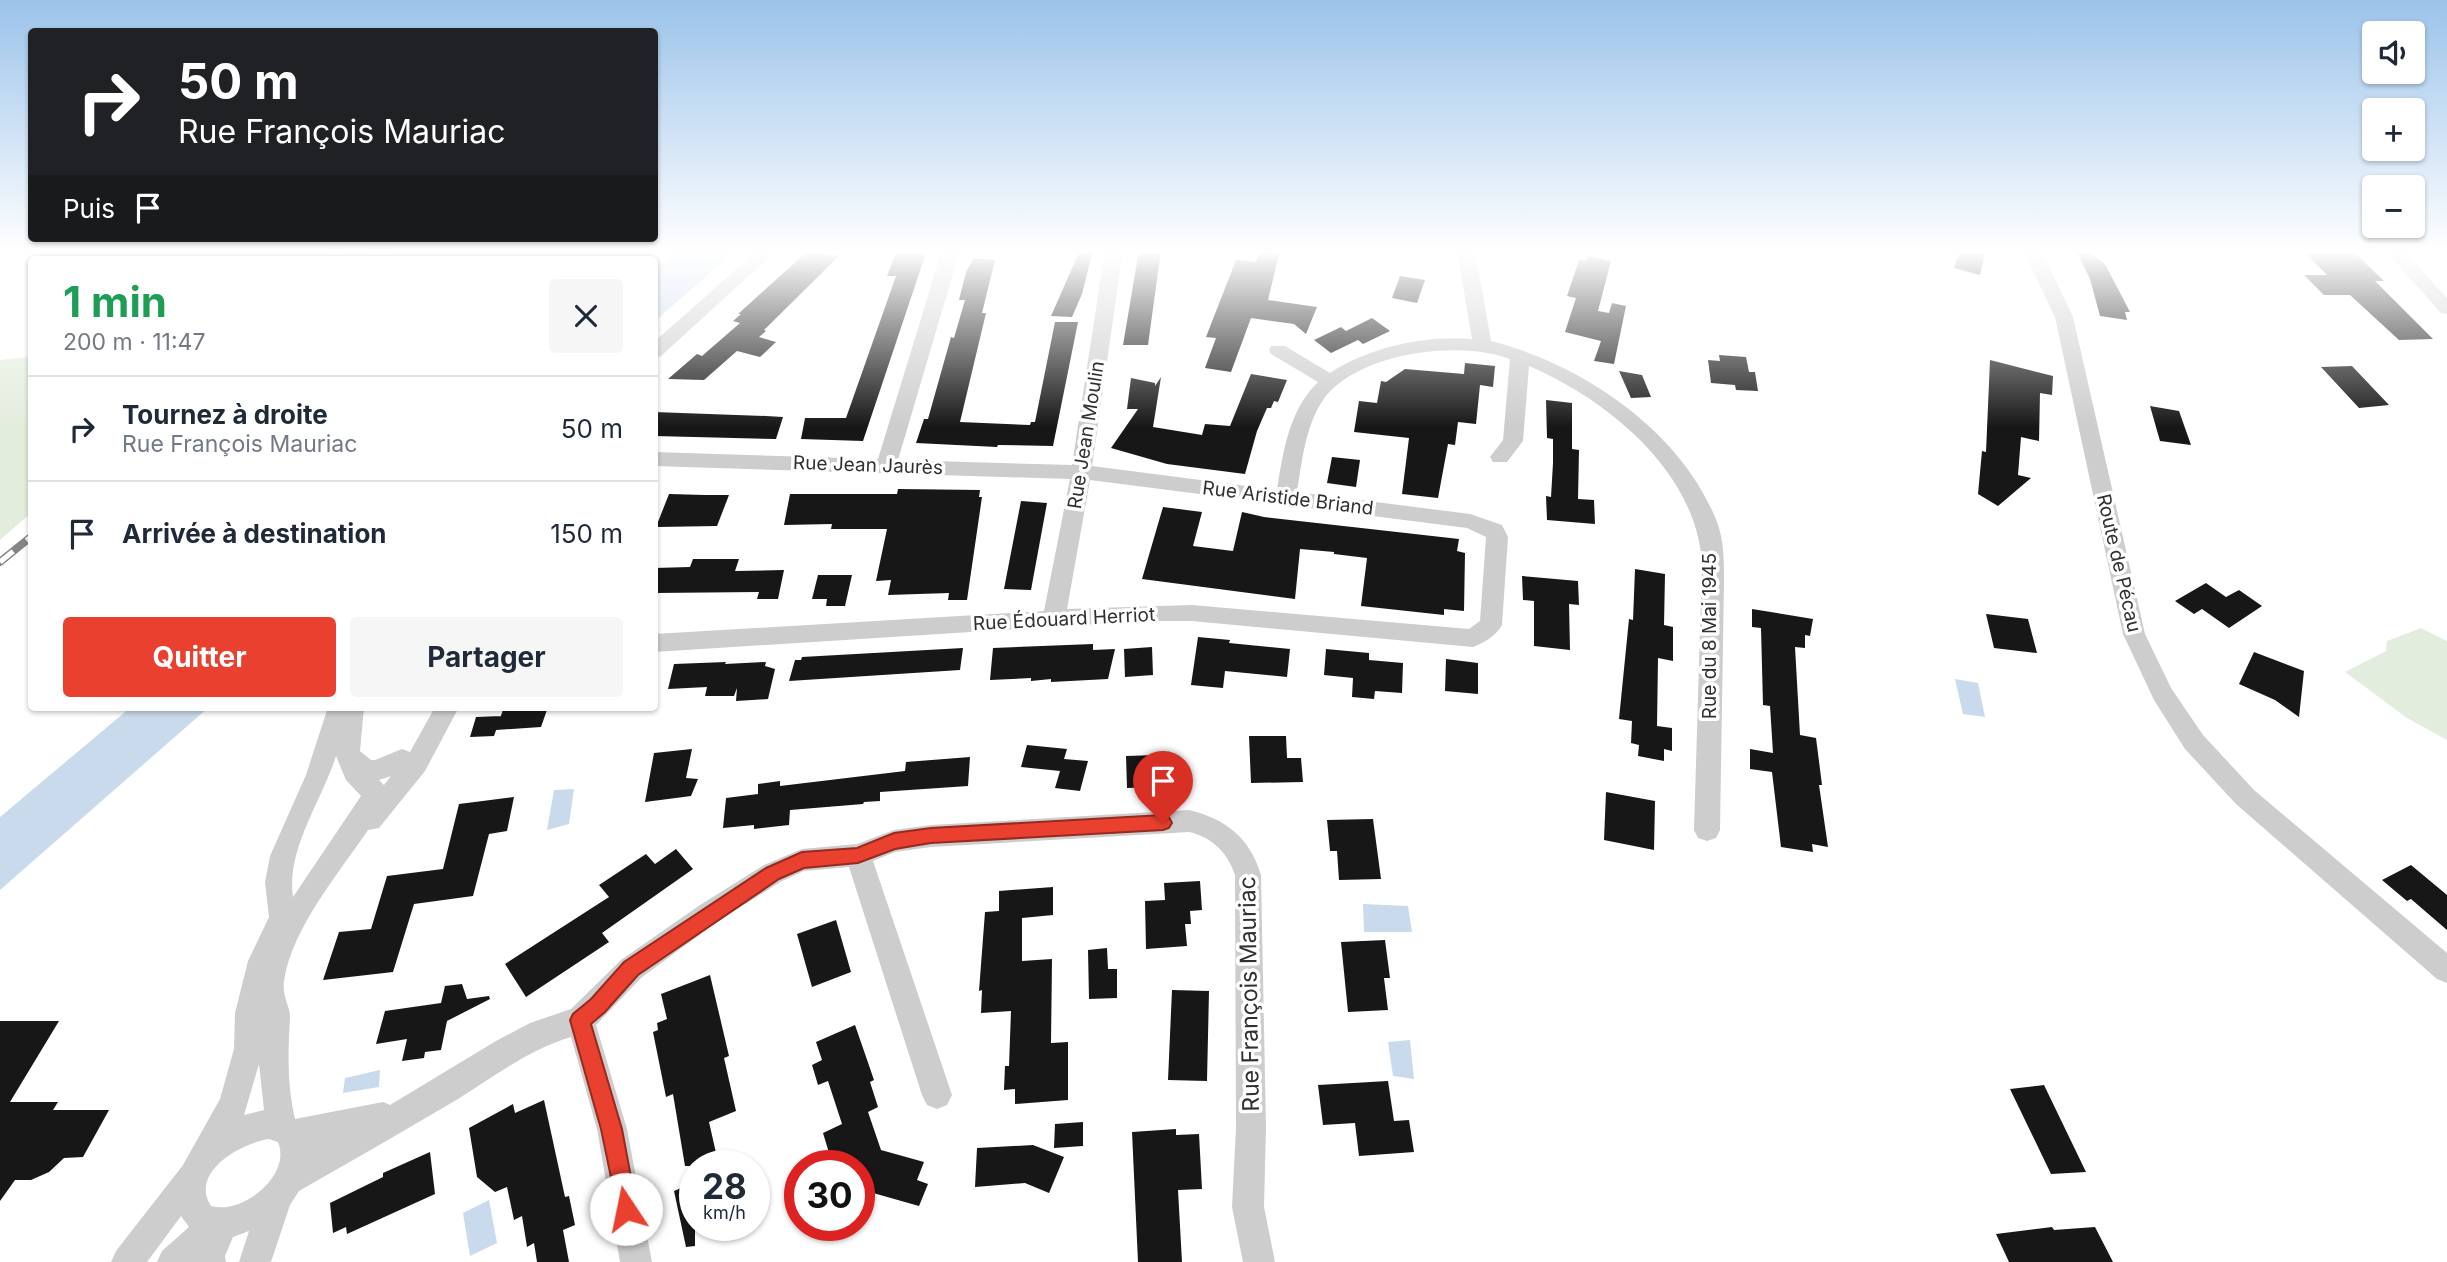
<!DOCTYPE html>
<html lang="fr">
<head>
<meta charset="utf-8">
<style>
  :root { --surface:#fff; --page:#f6f6f7; --text:#1f2937; --muted:#747a83; --line:#e0e1e3; --accent:#e94030 }
  body { margin:0; font-family:Inter,sans-serif; background:var(--page); color:var(--text); height:100vh; display:flex; flex-direction:column; font-size:26px; white-space:nowrap }
  * { box-sizing:border-box; margin:0 }
  p { font-size:23px; color:var(--muted) }
  .icon { flex:none; width:38px; height:38px; fill:none; stroke:currentColor; stroke-width:2; stroke-linecap:round; stroke-linejoin:round }
  .map { position:relative; flex:1; overflow:hidden }
  .panel { position:absolute; left:28px; top:256px; width:630px; height:455px; display:flex; flex-direction:column; background:var(--surface); border-radius:7px; box-shadow:0 2px 5px #0004 }
  .panel>* { flex:none }
  .banner { position:absolute; left:28px; top:28px; width:630px; height:214px; border-radius:7px; box-shadow:0 2px 5px #0004; background:#202124; color:#fff; overflow:hidden }
  .buttons { position:absolute; left:2362px; top:21px; display:grid; gap:14px }
  .buttons a { display:grid; place-items:center; width:63px; height:63px; border-radius:7px; background:var(--surface); box-shadow:0 2px 5px #0004; font-size:35px }
  .speed { position:absolute; left:679px; top:1150px; display:flex; gap:14px; font-size:35px; font-weight:700; text-align:center }
  .speed>* { display:grid; place-content:center; width:91px; height:91px; border-radius:50%; background:var(--surface); box-shadow:0 2px 5px #0004; line-height:1 }
  .speed small { font-size:18px; font-weight:400 }
  .speed .limit { border:10px solid #d22; background:#fff; color:#111 }
  .pin { position:absolute; display:grid; place-items:center; width:60px; height:60px; color:#fff; margin:-72px -30px; border-radius:50% 50% 50% 0; rotate:-45deg; box-shadow:0 0 7px #0007 }
  .pin .icon { rotate:45deg }
  .me { position:absolute; width:77px; margin:-38px; rotate:349deg; stroke-linejoin:round; filter:drop-shadow(0 0 5px #0008) }
  .turn { display:flex; align-items:center; gap:24px; height:147px; padding:0 35px; font-size:32px }
  .turn .icon { width:91px; height:91px; stroke-width:2.5 }
  .turn b { display:block; font-size:49px; line-height:60px }
  .then { display:flex; align-items:center; height:66px; padding:0 35px; background:#0003; gap:14px; font-size:26px }
  .round { display:grid; place-items:center; flex:none; width:74px; height:74px; border-radius:7px; background:var(--page) }
  .overview { display:flex; align-items:center; justify-content:space-between; height:119px; padding:0 35px }
  h1 { font-size:42px; font-weight:700; line-height:52px; color:#1e9e55 }
  .cta { display:flex; gap:14px; margin-top:auto; padding:14px 35px }
  .cta a { flex:1; height:80px; border-radius:7px; background:var(--accent); color:#fff; font-size:28px; font-weight:700; line-height:80px; text-align:center }
  .cta a+a { background:var(--page); color:var(--text) }
  ul { padding:0; list-style:none }
  li { display:flex; align-items:center; gap:21px; height:105px; padding:0 35px; border-top:2px solid var(--line) }
  li div { flex:1 }
  li b { display:block; font-size:26px }
  li em { font-style:normal }
  .map>svg:first-child { display:block }
  .green { fill:#e3eddd }
  .water { fill:#c9daed }
  .building { fill:#171717 }
  .lines { fill:none; stroke-linecap:round; stroke-linejoin:round }
  .minor { fill:#cdcdcd; fill-rule:evenodd }
  .rail-far1-casing { stroke:#858585; stroke-width:7 }
  .rail-casing { stroke:#858585; stroke-width:8 }
  .rail-far1 { stroke:#fff; stroke-width:4.5; stroke-dasharray:13; stroke-linecap:butt }
  .rail { stroke:#fff; stroke-width:5; stroke-dasharray:17; stroke-linecap:butt }
  .route { fill:#e94030; stroke:#972a1f; stroke-width:2 }
  .labels { text-anchor:middle; dominant-baseline:central; stroke-width:7; stroke-linejoin:round; paint-order:stroke }
  .street-label { font-size:19px; fill:#303030; stroke:#fff }
  .near-street-label { font-size:23px; fill:#303030; stroke:#fff }
</style>
</head>
<body>
<div class="map">
<svg width="2447" height="1262" viewBox="0 0 2447 1262">
  <rect width="100%" height="100%" fill="#fff"/>
  <path class="green" d="M31,357v156l-31,27v-180z
    M2421,628l26,13v99l-40,-22 -62,-46 41,-21 1,-10z"/>
  <path class="water" d="M680,250h56l-81,71v-50z
    M1955,679l23,4 7,34 -22,-3z
    M131,707h78l-209,183v-73z
    M574,789l-5,35 -22,6 7,-40z
    M1363,904l45,2 4,26h-48z
    M1410,1040l4,39 -21,-3 -5,-34z
    M380,1070l-1,17 -36,6 2,-15z
    M489,1200l8,43 -27,13 -7,-43z"/>
  <path class="building" d="M809,250l30,6 -75,74 2,1 -7,6 17,5 -16,15 -23,-6 -33,29 -36,-1 29,-25 5,2 38,-33 -7,-2 8,-7h-3z
    M897,250h30l-64,191 -62,-2 4,-21h41l50,-142h-9z
    M1080,250h13l-11,44 -10,23 -21,-1z
    M1139,250h22l-13,95h-25z
    M1260,250h20l-12,50 49,7 -11,27 -12,-10 -43,-6 -20,54 -26,-4 11,-30 -10,-1 30,-77 20,2z
    M1960,250h26l-6,25 -26,-7z
    M2076,250h9l20,14 25,48h-5l2,8 -27,-4 -10,-37z
    M2302,250h50l32,31h-9l58,58 -34,1 -49,-45h-26l-20,-20h23z
    M1588,256l23,5 -13,50 11,2 3,-10 14,3 -12,58 -20,-3 7,-20 -36,-9 11,-34 -9,-2 12,-36 7,1z
    M974,258l21,2 -13,53h4l-26,109 70,3 1,-3h4l20,-100h23l-25,124 -55,-1 -1,2 -81,-4 8,-24h4l23,-82 3,1 11,-38h-6l7,-28z
    M1400,276l25,4 -8,23 -25,-5z
    M1372,318l18,13 -27,13 -5,-4 -27,13 -17,-13 27,-13 5,4z
    M1719,355l27,2 3,15h6l3,19 -22,-1 -1,-5 -24,-2 -3,-23 12,1z
    M1990,360l63,16 -1,19 -12,-2 -1,48 -18,-4 -3,38 13,3 -33,28 -20,-12 4,-43 4,1z
    M1465,363l30,3 -2,21 -13,-2 -4,39 -18,-2 -3,23 -7,-1 -10,54 -36,-4 7,-56 -55,-6 5,-31 18,2 4,-22 5,1 19,-13 59,5z
    M2352,366l37,39 -30,3 -38,-41z
    M1619,371l23,4 9,22 -20,1z
    M1251,374l36,6 -9,22 -4,-1 -3,7h-4l-10,23 -12,43 -78,-10 -56,-16 27,-39h-11l4,-31 24,5v3l6,-9 -8,50 49,8 3,-11 25,2z
    M1546,400l26,3v46l7,1 -1,49 16,1 1,24 -48,-4 -1,-24 5,1 2,-34v-24l-6,-1z
    M2150,406l29,5 12,34 -31,-4z
    M654,412l112,4 17,1 -7,22 -122,-3z
    M1332,457l28,3 -4,27 -29,-4z
    M898,489l82,1 -1,7h3l-15,103h-19l1,-7 -61,2 3,-15 -15,1 11,-52h-56l1,-5 -48,1 6,-31h107z
    M669,494l36,1h24l-12,31 -61,1z
    M1021,501l26,2 -16,87 -27,-1z
    M1163,507l39,5 -9,34 40,5 9,-39 22,5 195,22 -2,12 8,2 -1,58 -20,-2v6l-83,-9 6,-48 -33,-4v-2l-34,-3 -5,50 -153,-20z
    M693,559h46l-4,12 49,-1 -6,29h-21l2,-7 -105,1v-25l36,-1z
    M1635,569l30,5 -1,51 9,2v34l-15,-3 -1,68 15,2v23l-8,-2v12l-26,-5 1,-11 -8,-2 1,-22 -13,-2 10,-100 4,1z
    M818,575h34l-7,31h-19l1,-7h-15z
    M1522,576l56,5 1,24 -10,-1 1,46 -36,-4v-45l-11,-1z
    M2206,583l20,14 13,-7 23,16 -33,22 -27,-19 -8,5 -19,-13z
    M1752,609l61,10 -3,17 -5,-1v13l-10,-1 5,88 16,3 6,47h-3l9,62 -16,-3 1,8 -32,-5 -9,-75 -22,-3v-20l23,4 -3,-47 -7,-1 -2,-77 -9,-1z
    M1986,614l42,5 9,34 -43,-5z
    M1198,637l32,3 -1,3 61,6 -3,28 -62,-6 -2,17 -32,-3z
    M1093,644v6l22,-1 -7,30 -57,3v-3l-20,2v-3l-41,2 3,-32z
    M1152,647l1,28 -28,2 -1,-28z
    M963,648l-3,22 -171,11 6,-21h6l1,-3z
    M1326,649l43,4v7l34,3 -1,30 -27,-2 -1,8 -22,-2 1,-19 -29,-3z
    M2254,652l50,19 -5,46 -24,-17 -36,-16z
    M1446,659l32,4v31l-33,-3z
    M726,662l-1,2 41,-2 -1,4 10,3 -7,30 -32,2 1,-13 -3,8h-29l2,-9 -39,2 6,-25z
    M504,707h44l-7,20 -45,3z
    M501,716l-7,20 -24,1 6,-20z
    M1249,736h37l1,22h14l2,24 -52,1z
    M1027,745l40,4 -3,10 24,2 -8,30 -25,-3 5,-17 -39,-4z
    M692,749l-6,29 12,1 -7,17 -46,6 9,-49z
    M1157,755l1,32 -31,1 -1,-32z
    M970,757l-2,29 -88,6v9l-16,1 -1,2 -73,6 -1,15 -35,4v-4l-31,3 3,-30 32,-4v-10l22,-3v5l125,-15 1,-9z
    M1606,792l49,9 -1,49 -50,-10z
    M514,797l-7,34 -18,3 -16,62 -59,8 -21,68 -70,8 16,-48 32,-3 16,-53 56,-7 16,-65z
    M1373,819l8,60 -42,1 -2,-29h-7l-3,-31z
    M676,849l17,20 -91,64 7,9 -83,55 -21,-33 104,-67 -10,-12 47,-31 9,10z
    M2411,865l36,30v35l-36,-31 -4,2 -25,-21z
    M1200,881l2,29 -12,1 1,13h-6l2,22 -41,3 -1,-48 20,-1 -1,-17z
    M1053,887v28l-31,3v43l30,-2 -1,84 17,-1v58l-53,4v-15l-11,1 1,-24h4l2,-55 -30,2 1,-23 -3,1 6,-79 14,-1v-20z
    M836,920l15,52 -39,15 -15,-53z
    M1385,940l5,38h-6l4,32 -40,2 -7,-70z
    M1107,948l1,21h9v29l-28,1 -1,-49z
    M710,975l19,81 -5,2 12,53 -27,11 10,44h-34l-12,-72 -7,3 -13,-65 5,-2 -1,-7 10,-4 -6,-25z
    M462,984l5,15 22,-3 1,3 -43,22 -6,29 -16,2 -1,6 -22,3 5,-22 -31,5 9,-33 56,-8 4,-17z
    M1172,990l37,1 -2,90 -39,-1z
    M0,1021h59l-49,81h48l-5,8h56l-26,47 -19,1 -15,14 -18,8h-16l-15,21z
    M855,1025l19,55 -4,2 8,25 -10,5 13,38 43,12 -7,18 11,4 -9,22 -60,-17v-23h-26l-10,-33 19,-9 -14,-43 -10,4 -6,-20 10,-5 -6,-18z
    M1388,1081l6,40 15,-1 5,32 -55,4 -4,-33 -32,2 -5,-40z
    M2044,1085l42,87 -35,2 -41,-85z
    M544,1100l21,97 4,-1 6,29 -12,5 6,32h-32l-3,-19 -7,4 -5,-31 -8,4 -7,-33 -12,5 -18,-15 -8,-49 44,-24 2,9z
    M1083,1122v24l-29,2 1,-24z
    M1176,1129v6l23,-1 3,55 -24,1 4,72h-44l-6,-130z
    M1033,1145l31,12 -15,36 -24,-10 -50,4 2,-39z
    M430,1152l5,42 -88,40 -1,-7 -13,6 -3,-30 53,-26v-4z
    M695,1182v64l-9,1 -12,-56z
    M2052,1227l2,3 41,-3 18,35h-104l-13,-28z"/>
  <g class="lines">
    <path class="minor" d="M377,250h18l-7,9h-18z
      M758,250h19l-116,106 -7,2v-16z
      M942,250h18l-62,210 174,5 33,-215h18l-31,216 185,24c6,-38 12,-80 41,-108l-47,-28 -2,-4 2,-4h14l45,27c39,-26 96,-38 142,-34l-15,-89h18l16,91c91,23 191,90 226,181 7,18 7,39 7,58l-4,250 -4,8 -9,3 -9,-3 -4,-8 8,-266c-5,-92 -94,-164 -173,-198l-6,75 -16,21h-14l-3,-5 13,-17 7,-81c-51,-20 -158,-6 -189,44 -16,26 -19,59 -24,89l173,22 32,11 6,12 -6,88c-5,10 -18,18 -29,22l-281,-26h-46l-492,31v-18l390,-23 26,-132 -416,-13v-14l224,7zM1090,480l377,48 19,9 -6,84 -11,8 -277,-24 -125,4z
      M2023,250h18l32,67 72,317 26,54 32,47 51,55 193,163v30l-10,-4 -201,-175 -51,-55 -31,-49 -31,-66 -68,-317z
      M2385,250h18l44,48v16l-6,-1z
      M328,707h36l-4,44 11,9h4l27,-11 8,3 25,-45h24l-34,64 -46,57 -11,2c-29,43 -76,98 -84,151 -2,16 6,25 6,36 -2,35 -3,67 5,102l88,-17 7,3 106,-64 34,-18 41,-14 50,-49 79,-55 64,-40 38,-16 55,-5 37,-14 37,-5 258,-15c37,9 61,28 72,65l5,253 -2,79 11,55h-32l-11,-55 4,-79 -1,-253c-7,-22 -23,-38 -46,-43l-258,15 -36,5 -22,9 79,234 -5,10 -10,4 -10,-4 -5,-10 -73,-228 -45,4 -22,10 -64,40 -77,57 -45,47 31,104 25,133h-32l-23,-133 -26,-92c-43,13 -76,39 -113,62 -53,31 -106,62 -159,92l-9,14 -19,57h-32l10,-31 -16,6 -8,19 1,6h-69l5,-11 27,-24 -8,-11 -34,46h-36l5,-11 67,-86 37,-66 14,-50 1,-36 13,-52 21,-44 -4,-35 5,-26 36,-81zM336,756l10,24 15,16 -68,101c-7,-48 29,-96 43,-141zM391,776l-7,9 -5,-5zM259,1064l5,46 -20,5zM269,1139l9,3c14,33 -35,73 -67,64 -22,-34 30,-63 58,-67z"/>
    <g class="rail-far1-casing">
      <path id="rail-far1" d="M330,259l10,-9"/>
    </g>
    <g class="rail-casing">
      <path id="rail" d="M0,562l32,-26"/>
    </g>
    <use href="#rail-far1" class="rail-far1"/>
    <use href="#rail" class="rail"/>
  </g>
  <linearGradient id="sky" x2="0" y2="1"><stop stop-color="#9bc3ea"/><stop offset="0.59" stop-color="#fff"/><stop offset="1" stop-color="#fff" stop-opacity="0"/></linearGradient>
  <rect width="2447" height="427" fill="url(#sky)"/>
  <path class="route" d="M1163,815l6,2 3,6 -3,5 -6,2 -232,13 -36,6 -37,14 -54,5 -25,11 -141,96 -33,37 -14,12 31,105 15,80 -3,7 -8,4 -7,-4 -18,-87 -31,-109 3,-6 18,-15 33,-37 142,-94 36,-16 55,-4 37,-15 37,-5z"/>
  <g class="labels">
    <g class="street-label">
      <text transform="translate(1086 435) rotate(-81)">Rue Jean Moulin</text>
      <text transform="translate(868 465) rotate(2)">Rue Jean Jaurès</text>
      <text transform="translate(1288 498) rotate(7)">Rue Aristide Briand</text>
      <text transform="translate(2119 563) rotate(77)">Route de Pécau</text>
      <text transform="translate(1064 619) rotate(-3)">Rue Édouard Herriot</text>
      <text transform="translate(1709 636) rotate(-90)">Rue du 8 Mai 1945</text>
    </g>
    <g class="near-street-label">
      <text transform="translate(1249 994) rotate(-91)">Rue François Mauriac</text>
    </g>
  </g>
</svg>
<div class="buttons">
<a><svg class="icon" aria-label="sound" viewBox="0 0 24 24"><path d="M4 9h4l5-4v14l-5-4H4zM17 9q2 3 0 6"/></svg></a>
<a>+</a>
<a>−</a>
</div>
<div class="speed"><div>28<small>km/h</small></div><div class="limit">30</div></div>
<div class="pin" style="left:1163px;top:823px;background:#d93025"><svg class="icon" aria-label="arrive" viewBox="0 0 24 24"><path d="M6 21V4h12l-3 4 3 4H6"/></svg></div>
<svg class="me" style="left:626px;top:1209px" viewBox="-20 -20 40 40"><circle r="19" fill="#fff"/><path d="M0-13L10 11 0 6-10 11z" fill="#e94030"/></svg>
<div class="banner">
<div class="turn"><svg class="icon" aria-label="right" viewBox="0 0 24 24"><path d="M7 20v-9h11M14 6l5 5-5 5"/></svg><div><b>50 m</b>Rue François Mauriac</div></div>
<div class="then">Puis<svg class="icon" aria-label="arrive" viewBox="0 0 24 24"><path d="M6 21V4h12l-3 4 3 4H6"/></svg></div>
</div>
<section class="panel">
<div class="overview"><div><h1>1 min</h1><p>200 m · 11:47</p></div><a class="round"><svg class="icon" aria-label="close" viewBox="0 0 24 24"><path d="M6 6l12 12M18 6L6 18"/></svg></a></div>
<ul>
<li><svg class="icon" aria-label="right" viewBox="0 0 24 24"><path d="M7 20v-9h11M14 6l5 5-5 5"/></svg><div><b>Tournez à droite</b><p>Rue François Mauriac</p></div><em>50 m</em></li>
<li><svg class="icon" aria-label="arrive" viewBox="0 0 24 24"><path d="M6 21V4h12l-3 4 3 4H6"/></svg><div><b>Arrivée à destination</b></div><em>150 m</em></li>
</ul>
<div class="cta"><a>Quitter</a><a>Partager</a></div>
</section>
</div>
</body>
</html>
